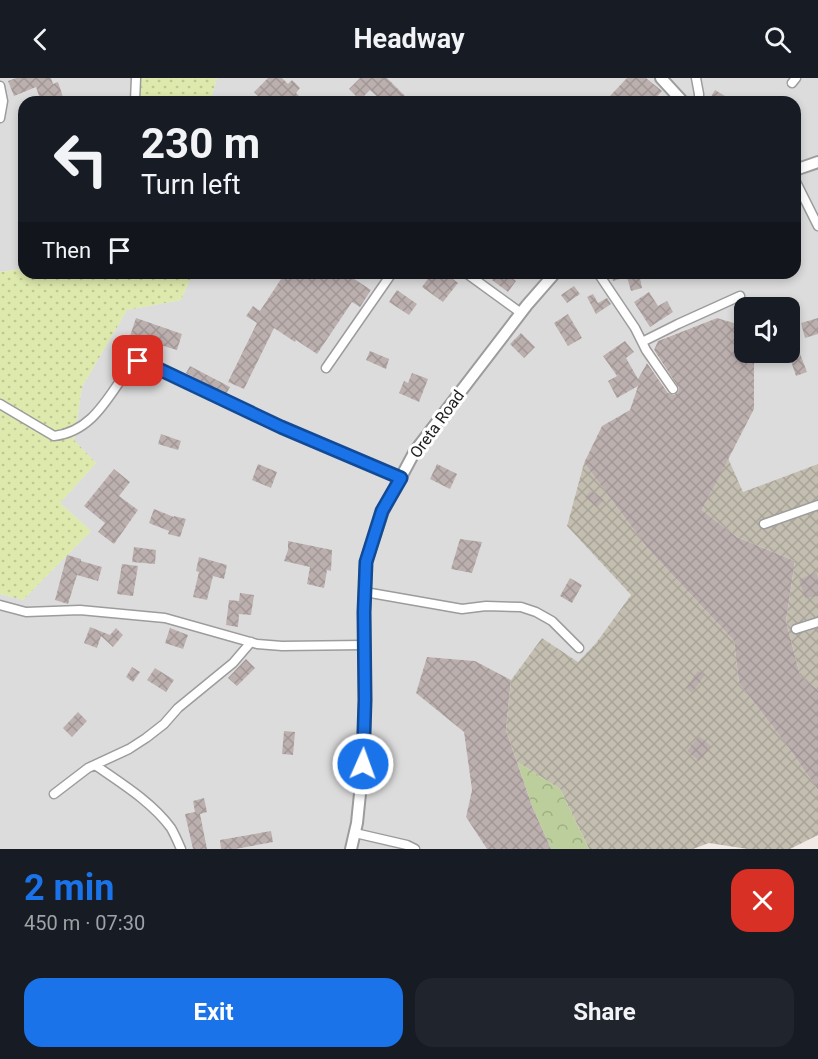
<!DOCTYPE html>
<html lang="en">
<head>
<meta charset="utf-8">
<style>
  :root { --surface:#171b24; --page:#20242c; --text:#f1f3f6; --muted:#9ea1a6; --accent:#1a73e8 }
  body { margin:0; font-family:Roboto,sans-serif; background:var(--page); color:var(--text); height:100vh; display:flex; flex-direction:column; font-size:22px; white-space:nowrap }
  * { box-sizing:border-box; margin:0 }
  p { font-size:20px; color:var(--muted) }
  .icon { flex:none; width:33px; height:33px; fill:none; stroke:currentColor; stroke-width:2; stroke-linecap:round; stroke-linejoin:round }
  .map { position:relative; height:771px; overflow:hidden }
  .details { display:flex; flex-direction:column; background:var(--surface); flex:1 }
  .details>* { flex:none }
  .hud { position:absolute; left:18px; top:18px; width:783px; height:183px; border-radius:18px; box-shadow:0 3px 9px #0003; background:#171b24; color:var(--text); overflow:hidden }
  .tools { position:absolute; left:734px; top:219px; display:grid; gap:12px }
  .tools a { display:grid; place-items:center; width:66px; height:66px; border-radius:12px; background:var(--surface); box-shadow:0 3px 9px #0003; font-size:30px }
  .pin { position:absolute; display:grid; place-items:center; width:51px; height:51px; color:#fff; margin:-26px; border-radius:12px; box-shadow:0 3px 9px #0006 }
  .me { position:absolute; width:66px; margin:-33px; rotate:2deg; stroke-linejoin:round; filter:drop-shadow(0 0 4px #0008) }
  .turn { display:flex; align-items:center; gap:21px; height:126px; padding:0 24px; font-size:27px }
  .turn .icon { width:78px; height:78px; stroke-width:2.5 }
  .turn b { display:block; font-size:42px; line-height:51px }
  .then { display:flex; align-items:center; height:57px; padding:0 24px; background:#0003; gap:12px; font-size:22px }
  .round { display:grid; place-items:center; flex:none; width:63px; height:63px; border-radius:18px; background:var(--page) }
  .head { display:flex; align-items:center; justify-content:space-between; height:102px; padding:0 24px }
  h1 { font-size:36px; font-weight:700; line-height:45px; color:var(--accent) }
  .cta { display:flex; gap:12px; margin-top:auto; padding:12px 24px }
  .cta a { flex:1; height:69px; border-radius:18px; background:var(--accent); color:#fff; font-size:24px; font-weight:700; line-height:69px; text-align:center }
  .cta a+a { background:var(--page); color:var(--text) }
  header { display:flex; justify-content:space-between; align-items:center; height:78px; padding:0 24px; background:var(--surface); font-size:27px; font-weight:700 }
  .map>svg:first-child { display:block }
  .residential { fill:#dddcdd }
  .construction { fill:url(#construction-cross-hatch) }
  .grass { fill:url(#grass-dots) }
  .forest { fill:url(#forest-crowns) }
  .building { fill:url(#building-cross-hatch) }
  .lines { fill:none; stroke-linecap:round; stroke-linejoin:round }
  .minor-casing { stroke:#9c9c9c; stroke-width:11 }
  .tertiary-casing { stroke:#9c9c9c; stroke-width:14 }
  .minor { stroke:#fff; stroke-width:8 }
  .tertiary { stroke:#fff; stroke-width:10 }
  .route-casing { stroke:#114b97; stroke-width:15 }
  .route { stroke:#1a73e8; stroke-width:10 }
  .labels { text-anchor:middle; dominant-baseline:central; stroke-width:6; stroke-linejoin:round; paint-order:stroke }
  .street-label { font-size:16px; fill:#1f1f1f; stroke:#fff }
</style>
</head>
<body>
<header><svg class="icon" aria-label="back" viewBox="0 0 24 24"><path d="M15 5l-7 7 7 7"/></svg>Headway<svg class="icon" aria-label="search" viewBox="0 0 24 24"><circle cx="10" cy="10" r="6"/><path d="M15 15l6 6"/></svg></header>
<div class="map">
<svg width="818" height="771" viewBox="0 0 818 771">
  <defs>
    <pattern id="construction-cross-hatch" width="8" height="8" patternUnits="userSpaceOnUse" patternTransform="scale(1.5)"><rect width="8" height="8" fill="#c4beb1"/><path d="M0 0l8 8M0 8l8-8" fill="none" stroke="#a8a398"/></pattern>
    <pattern id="grass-dots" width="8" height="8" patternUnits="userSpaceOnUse" patternTransform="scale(1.5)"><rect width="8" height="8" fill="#dee9ad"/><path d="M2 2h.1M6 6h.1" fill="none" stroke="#bec794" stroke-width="1.8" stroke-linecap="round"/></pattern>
    <pattern id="forest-crowns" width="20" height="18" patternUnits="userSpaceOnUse" patternTransform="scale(1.5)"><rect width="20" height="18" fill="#bbce9b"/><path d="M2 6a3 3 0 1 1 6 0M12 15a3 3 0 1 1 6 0" fill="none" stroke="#a0b085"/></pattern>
    <pattern id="building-cross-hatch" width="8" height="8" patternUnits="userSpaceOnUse" patternTransform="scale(1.5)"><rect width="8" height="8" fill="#bcb0af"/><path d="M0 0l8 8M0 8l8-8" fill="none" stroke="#a19796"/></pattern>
  </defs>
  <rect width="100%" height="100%" fill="#f0e9e6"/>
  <path class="residential" d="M0,0h138l-7,24h-107v167l-24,3z
    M217,0h601v386l-75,29 -15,-35 26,-49v-56l35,-1v-44h-45v18l-27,-8 -58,22 -16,30 -13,40 -28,16 -18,37 -17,63 64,69 -35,48 -18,19 -36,-24 -31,42 -36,-19 -48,-4 -10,36 47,39 8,58 -6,27 21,32h-487v-255l23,6 68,-69 -31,-28 36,-40 -22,-23 8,-53 45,-77 54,-10 12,-27h602v-171h-585z"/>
  <path class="construction" d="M728,380l15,34 75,-28v226l-18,-15 -14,-54 9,-60 -58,-24 -35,-27z
    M584,385l64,86 86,92 5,42 49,64 30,43v45l-28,14h-42l-39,-6 -16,6h-104l-29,-60 -43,-27 -11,-32 5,-50 31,-42 36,24 18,-19 35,-48 -64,-69z"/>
  <path class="grass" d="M138,0h79l-7,24h-79z
    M24,191v4h169l-12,27 -54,10 -45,77 -8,53 22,23 -36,40 31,28 -68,69 -23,-6v-322z"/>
  <path class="forest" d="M517,684l43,27 29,60h-38l-19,-43z"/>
  <path class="building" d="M16,0h35l2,6 5,-2 6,18 -5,2h-18l-5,-15 -22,9 -6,-15z
    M268,0h14l6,6 4,-4 8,8 -4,5 9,9h-23l-5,-5 -6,5h-7l-10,-10z
    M360,0h27l24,24h-28l-13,-12 -10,10 -11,-11z
    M627,0h19l16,13 -10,11h-40l-4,-4z
    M715,12l20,12h-27z
    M285,195h60l26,17 -11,17 -8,-5 -35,52 -21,-14 -1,2 -21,-14 -30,61 -16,-7 29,-59 -11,-7 7,-10 7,5z
    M432,195h13l13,10 -15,19 -21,-15z
    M497,195h8l11,8 -8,11 -16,-12z
    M611,195h23v1l5,-1 3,15 -11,3 -4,-14 -14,4z
    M574,208l6,8 -13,9 -6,-8z
    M397,212l20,14 -8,11 -20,-13z
    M649,214l9,14 9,-5 6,11 -23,15 -16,-25z
    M593,216l5,9 9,-5 4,6 -15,10 -9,-17z
    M568,236l14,24 -14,8 -14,-23z
    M136,240l46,16 -5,16 -47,-14z
    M717,240l27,8v26h10v57l-52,101 35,27 58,24 -9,60 14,54 18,15v100l-30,-43 -49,-64 -5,-42 -86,-92 -64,-86 18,-37 28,-16 8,-24 -21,12 -9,-17 9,-5 -14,-20 22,-15 9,11 -8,6 12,21 9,-16 21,30 6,2 4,-3 1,-4 -25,-38 4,-9z
    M818,240v16l-13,4 -4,-15z
    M521,255l14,14 -11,11 -14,-14z
    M797,268l10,26 -11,4 -8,-24h1v-3z
    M370,273l19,8 -3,10 -20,-9z
    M190,288l40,21 -4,7 -40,-21z
    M412,295l16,6 -9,23 -20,-9 5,-12 4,2z
    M161,356l20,7 -3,9 -20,-6z
    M258,386l19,8 -6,16 -19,-8z
    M437,386l20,10 -7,15 -20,-10z
    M114,391l16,13 -11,14 19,14 -24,34 -16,-12 7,-9 -21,-17z
    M591,413l13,9 -7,7 -12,-10z
    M154,431l20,8v-1l12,3 -6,18 -12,-3 1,-3 -20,-8z
    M460,461l22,3 -10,31 -21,-4z
    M288,463l44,9 -1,21 -4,-1 -3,18 -17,-4 3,-17 -26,-6 4,-11z
    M134,469l22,3 -1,14 -23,-2z
    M67,477l14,4v2l21,6 -4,14 -21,-6 -9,29 -13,-4z
    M199,479l28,8 -3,14 -11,-3 -6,24 -14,-3 6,-25 -3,-1z
    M122,486l16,2 -5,30 -16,-2z
    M816,494l2,6v18l-13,2 -6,-18z
    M570,500l12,7 -10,18 -12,-7z
    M240,515l14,2 -3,20 -12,-1 -1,13 -12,-2 3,-25 10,1z
    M90,549l20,8 6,-7 7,7 -10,12 -12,-11 -4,12 -13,-5z
    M170,550l18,7 -5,14 -18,-6z
    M427,579l48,4 36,19 -5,50 26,76 19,43h-64l-21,-32 6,-27 -8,-58 -48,-39z
    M246,581l9,9 -18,18 -9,-8z
    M132,589l8,5 -7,10 -7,-5z
    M155,590l19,12 -8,12 -19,-12z
    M698,593l7,4 -13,18 -6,-5z
    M78,634l9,9 -15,16 -9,-9z
    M284,653l11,1 -2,23 -11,-1z
    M699,658l12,10 -12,15 -12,-10z
    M204,720l3,14 -7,2 7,35h-14l-8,-35 10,-2 -2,-11z
    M271,753l2,11 -38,7h-14l-1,-9z"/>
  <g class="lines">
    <g class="minor-casing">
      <path id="minor" d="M696,0l3,16v8
        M792,5l4,-5
        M0,8l3,15 -3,17
        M135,23l1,-23
        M795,102l23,46
        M466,195l55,40
        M598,195l37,55 11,22 27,39
        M642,264l36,-18 62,-28
        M326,290l66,-95
        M0,326l54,32c42,-5 56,-45 80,-74l10,-1 137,66 120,51
        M764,446l54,-19
        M365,514l97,17 24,-3 35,1 15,5 16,9 27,27
        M0,527l26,7 54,-2 85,8 92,26 25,2 82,-1
        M796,551l22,-7
        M95,687c26,18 57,37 76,63 4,7 7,14 10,21
        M54,716l34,-26 41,-19 17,-11 18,-14 14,-16 55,-45 18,-21
        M355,755l52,12 8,4"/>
    </g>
    <g class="tertiary-casing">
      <path id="tertiary" d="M661,0l22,24
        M795,92l23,-8
        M351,771l6,-26 6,-59 2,-64 -1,-88 2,-50 17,-51 32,-60 112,-146 28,-32"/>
    </g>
    <use href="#minor" class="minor"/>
    <use href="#tertiary" class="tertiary"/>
  </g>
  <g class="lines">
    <g class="route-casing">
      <path id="route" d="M138,283l6,1 137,65 120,51 -19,33 -16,51 -2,50 1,88 -2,64"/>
    </g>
    <use href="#route" class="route"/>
  </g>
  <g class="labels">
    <g class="street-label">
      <text transform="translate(437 346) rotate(-54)">Oreta Road</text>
    </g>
  </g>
</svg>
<div class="tools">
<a><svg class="icon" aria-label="sound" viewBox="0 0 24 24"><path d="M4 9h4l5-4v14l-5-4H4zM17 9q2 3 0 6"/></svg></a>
</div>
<div class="pin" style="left:138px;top:283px;background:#d93025"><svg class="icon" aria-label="arrive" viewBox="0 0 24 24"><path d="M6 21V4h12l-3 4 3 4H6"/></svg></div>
<svg class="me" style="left:363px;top:686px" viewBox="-20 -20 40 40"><circle r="17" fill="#1a73e8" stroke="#fff" stroke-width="3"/><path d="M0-11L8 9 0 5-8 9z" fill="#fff"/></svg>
<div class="hud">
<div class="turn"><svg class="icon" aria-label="left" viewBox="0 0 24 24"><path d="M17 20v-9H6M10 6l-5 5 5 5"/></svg><div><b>230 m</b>Turn left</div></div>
<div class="then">Then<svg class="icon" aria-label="arrive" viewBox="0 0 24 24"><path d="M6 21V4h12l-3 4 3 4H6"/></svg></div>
</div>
</div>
<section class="details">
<div class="head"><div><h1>2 min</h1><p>450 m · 07:30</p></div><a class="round" style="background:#d93025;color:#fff"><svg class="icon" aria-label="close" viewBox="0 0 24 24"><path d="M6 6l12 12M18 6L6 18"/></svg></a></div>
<div class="cta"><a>Exit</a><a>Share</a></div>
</section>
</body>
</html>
